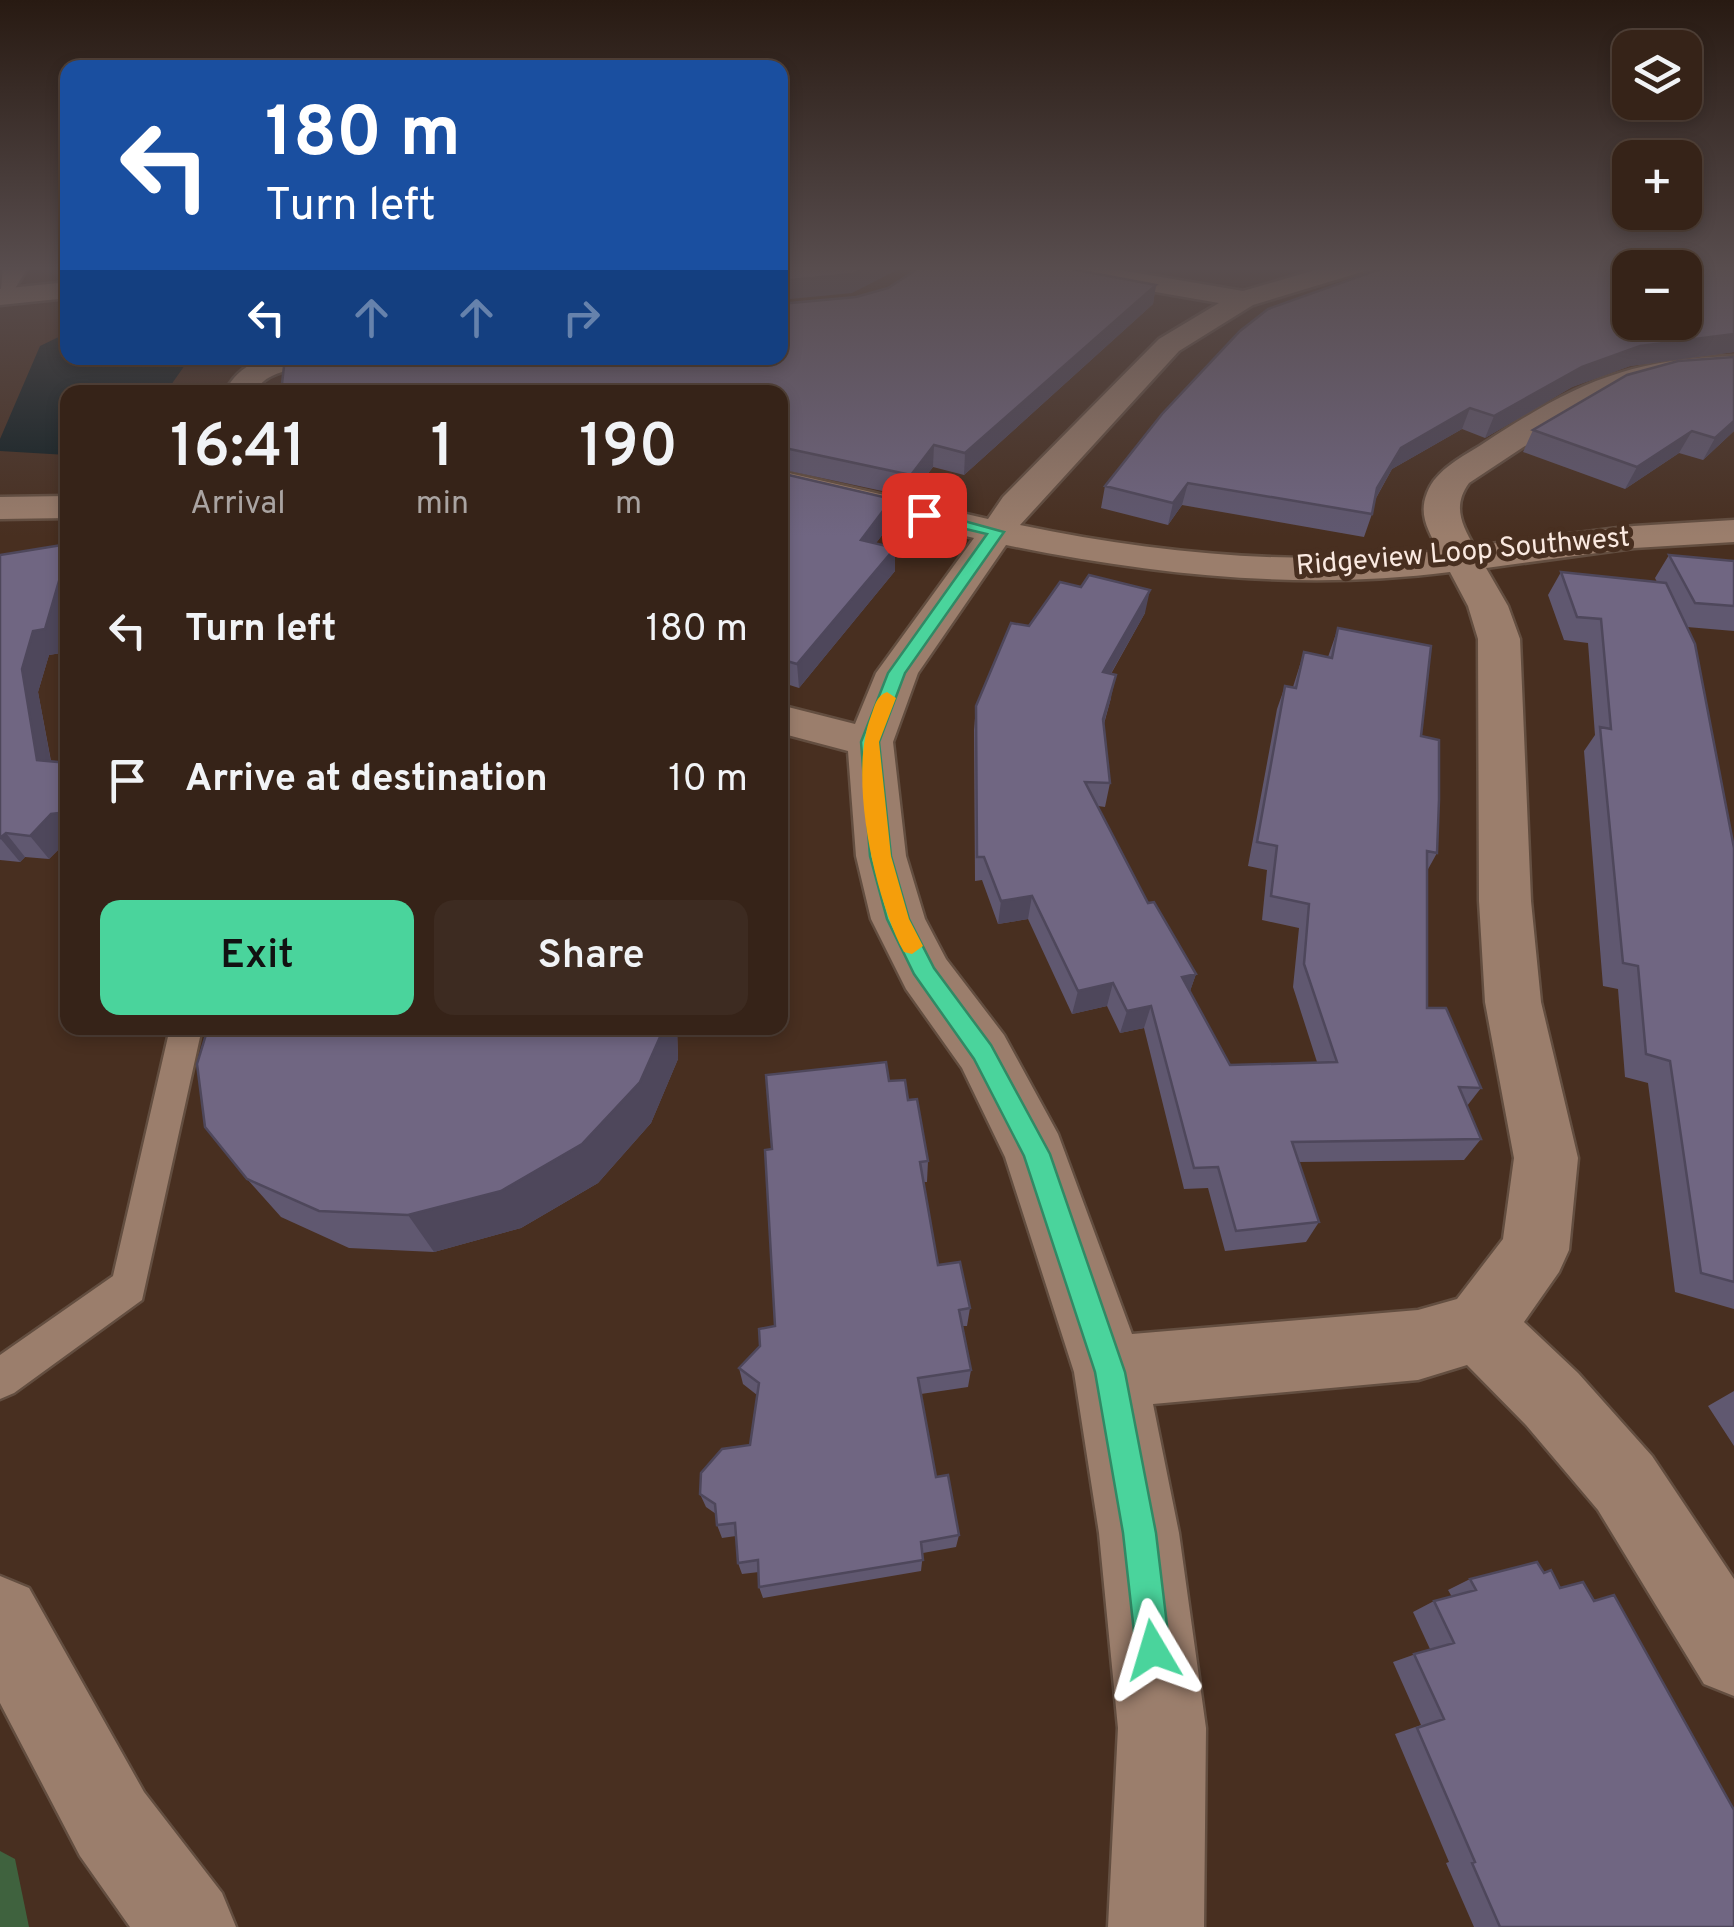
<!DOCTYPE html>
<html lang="en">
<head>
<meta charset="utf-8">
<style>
  :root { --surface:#362318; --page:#3d2b21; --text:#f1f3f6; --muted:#aaa4a2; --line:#504037; --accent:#4ad49c }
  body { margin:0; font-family:Overpass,sans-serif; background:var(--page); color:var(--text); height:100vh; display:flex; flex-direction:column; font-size:38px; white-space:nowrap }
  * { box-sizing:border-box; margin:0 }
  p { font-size:32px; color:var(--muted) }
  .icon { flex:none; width:55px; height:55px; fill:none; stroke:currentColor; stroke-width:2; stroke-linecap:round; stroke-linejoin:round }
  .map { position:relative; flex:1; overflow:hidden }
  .side { position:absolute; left:60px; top:385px; width:728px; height:650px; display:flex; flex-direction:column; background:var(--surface); border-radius:20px; box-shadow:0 5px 15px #0003,0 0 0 2px var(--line) }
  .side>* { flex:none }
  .banner { position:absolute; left:60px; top:60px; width:728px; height:305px; border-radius:20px; box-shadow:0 5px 15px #0003,0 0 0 2px var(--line); background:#1a4fa0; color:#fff; overflow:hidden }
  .controls { position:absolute; left:1612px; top:30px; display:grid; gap:20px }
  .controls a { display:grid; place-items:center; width:90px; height:90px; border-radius:20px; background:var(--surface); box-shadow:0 5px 15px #0003,0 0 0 2px var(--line); font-size:50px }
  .pin { position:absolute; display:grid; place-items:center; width:85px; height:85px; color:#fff; margin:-42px; border-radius:20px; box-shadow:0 5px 15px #0006 }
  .me { position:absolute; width:110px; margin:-55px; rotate:353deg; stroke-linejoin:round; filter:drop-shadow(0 0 8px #0008) }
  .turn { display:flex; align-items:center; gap:35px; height:210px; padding:0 40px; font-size:45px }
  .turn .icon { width:130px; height:130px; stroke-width:2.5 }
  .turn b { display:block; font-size:70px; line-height:85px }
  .lanes { display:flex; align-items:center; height:95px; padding:0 40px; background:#0003; justify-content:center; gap:50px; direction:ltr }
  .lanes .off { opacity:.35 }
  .eta { display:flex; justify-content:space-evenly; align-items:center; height:170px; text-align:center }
  .eta b { font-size:60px; font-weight:600; line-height:70px }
  .primary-button { display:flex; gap:20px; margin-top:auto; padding:20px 40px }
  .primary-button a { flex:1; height:115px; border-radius:20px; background:var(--accent); color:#111; font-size:40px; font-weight:600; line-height:115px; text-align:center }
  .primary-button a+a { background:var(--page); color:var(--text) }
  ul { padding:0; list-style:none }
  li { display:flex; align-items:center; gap:30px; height:150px; padding:0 40px }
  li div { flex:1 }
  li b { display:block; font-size:38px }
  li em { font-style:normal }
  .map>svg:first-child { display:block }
  .green { fill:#3f623e }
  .water { fill:#0e1e22 }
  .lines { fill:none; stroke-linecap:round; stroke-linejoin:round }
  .service-casing { stroke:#634e40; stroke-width:5 }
  .minor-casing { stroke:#634e40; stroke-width:5 }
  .tertiary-casing { stroke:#634e40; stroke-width:5 }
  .service { fill:#9b7e6c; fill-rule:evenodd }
  .minor { fill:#9b7e6c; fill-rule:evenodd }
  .tertiary { fill:#9b7e6c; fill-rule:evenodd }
  .wall { fill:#605870 }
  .shaded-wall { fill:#4e475b }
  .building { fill:#706682; stroke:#4e475b; stroke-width:2.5; fill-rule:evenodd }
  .route { fill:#4ad49c; stroke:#308a65; stroke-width:2.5 }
  .slow { fill:#f59e0b }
  .labels { text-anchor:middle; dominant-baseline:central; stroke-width:10; stroke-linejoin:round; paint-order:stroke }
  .far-street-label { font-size:28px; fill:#fae9e0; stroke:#482f20 }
</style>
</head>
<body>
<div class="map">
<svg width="1734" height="1927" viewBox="0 0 1734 1927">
  <rect width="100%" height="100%" fill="#482f20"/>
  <path class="green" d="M0,1851l15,8 14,68h-29z"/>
  <path class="water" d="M67,333l1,25h122l-24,34h-98l-1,63 -67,-4v-12l40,-93z"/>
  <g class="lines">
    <g class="service-casing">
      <path id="service" d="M170,1028h32l-60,272 -128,93 -14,6v-44l113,-79z"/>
    </g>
    <g class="minor-casing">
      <path id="minor" d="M1039,266h57l147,25 86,-25h40l-4,5 -112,34 -74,46 -159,174c138,29 278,42 419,26 -10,-19 -21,-36 -12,-58 9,-24 37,-37 57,-50 89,-58 142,-84 250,-87v18l-68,4 -51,14 -43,23 -103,68c-17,23 -7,42 5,63l160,-20 100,-6v22l-100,6 -148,20 22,38 12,33 11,262 10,101 37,156 -9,92 -10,22 -35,50 54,51 74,83 82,123v117l-30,-12 -106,-174 -72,-85 -59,-60 -49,15 -265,24 26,129 27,195 -2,199h-96l10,-199 -19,-195 -25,-161 -69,-215 -43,-89 -56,-79 -35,-70 -15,-63 -8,-105 -68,-18v-28l75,19 21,-51 98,-135 -194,-47v-20l208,48 15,-22 156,-158 60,-36 -167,-29zM1006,545c148,30 294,46 444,27l18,34 10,33 1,262 6,101 29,156 -11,81 -46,60 -39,11 -286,24 -74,-200 -54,-99 -58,-76 -21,-40 -19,-63 -13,-114 25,-69z
        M68,282v16l-68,7v-16z
        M271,358h89l-5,6 -10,3c-28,2 -75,-4 -90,25h-30c10,-20 23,-29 46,-34z
        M68,496v22l-68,1v-22z"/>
    </g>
    <g class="tertiary-casing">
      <path id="tertiary" d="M3,266h26l-20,32 -9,2z
        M0,1576l29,12 115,204 78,101 14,34h-106l-50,-71 -80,-153z"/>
    </g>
    <use href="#service" class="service"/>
    <use href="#minor" class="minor"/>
    <use href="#tertiary" class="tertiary"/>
  </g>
  <path class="wall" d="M1365,266h369v86l-104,14 -58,21 -87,51 -23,-9 -70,40 -17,31 -3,14 -8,23 -182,-32 -14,20 -67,-17 4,-22 257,-210z
    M1156,285l-3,19 -189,171 -31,-8 -23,30 -130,-28v-77z
    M1533,430l201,1 -31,29 -24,-7 -54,36 -102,-37z
    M780,473l112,49 -16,21 19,28 -96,117 -19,-6z
    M0,555l61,98 -12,2 -11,37 13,69 17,2v77l-19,19 -24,-2 -5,5 -20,-2z
    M1669,555l65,6v70l-47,-4 47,221v461l-59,-17 -27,-209 -23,-6 -7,-88 -15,-3 -19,-235 11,-16 -7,-92 -24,-3 -16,-45 13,-23 96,10 -2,-4z
    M1145,613l-34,61v24l-7,26 6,59 -5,24 -7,-1 50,97 48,71 -6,17 40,74 87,-3 -24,-75 6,-59 -37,-8 5,-50 -19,-4 29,-157 8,-23 8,1 11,-35 24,5 10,-29 83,108 16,117 -10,18v137l54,80 -14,18 14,33 -17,21 -165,2 20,60 -13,20 -81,9 -17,-63 -24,1 -40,-161 -24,5 -13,-27 -35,8 -44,-95 -30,5 -16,-44 -7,1 -1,-151 2,-24 53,-80z
    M208,1028h469l1,31 -27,64 -53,60 -77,45 -87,24 -85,-4 -68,-31 -34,-38z
    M889,1081l19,19 20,61 -1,21h-3l14,83 32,43 -3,18h-4l8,44 -3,17 -47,7 15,83 23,58 -3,12 -33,6 -2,18 -158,27 -4,-11v-15l-17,2 -4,-11 -2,-27 -14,2 -5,-13 -1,-11 -10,-7 -6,-13 50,-49 7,-50 -14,-11 -4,-16 21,-22 15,-20 -3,-177z
    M1734,1391v55l-26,-40z
    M1470,1579l264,348h-260l-28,-64 3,-1 -54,-128 26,-9 -28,-63 37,-13 -17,-37 21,-11 18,-4 -4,-7z"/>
  <path class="shaded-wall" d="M868,266h37l-53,27 -72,7v-19z
    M1156,285l-3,19 -189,171 1,-22z
    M1734,334v18l-104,14 -58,21 -87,51 9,-22 88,-49 58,-21z
    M1470,408l-8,21 -70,40 -23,41 8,-22 24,-40z
    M1734,421v10l-31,29 12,-22z
    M1692,431l-13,22 -54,36 12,-22z
    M934,445l-1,22 -23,30 1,-22z
    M1188,483l-6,22 -14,20 5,-22z
    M892,499v23l-31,41v-23z
    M895,548v23l-96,117 -2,-24z
    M68,550v77l-7,26 -12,2 -11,37 17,92 -18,-24 -15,-91 11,-38z
    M1150,590l-5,23 -47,83 5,-24z
    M1116,675l-5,23 -13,45 5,-24z
    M784,758l2,24 -6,8v-26z
    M68,812v28l-19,19 -19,-23 21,-22z
    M6,833l19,24 -5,5 -20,-24z
    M1032,896l-4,23 -30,5 3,-23z
    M1196,974l-8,23 -6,-20z
    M1113,983l-6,23 -35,8 6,-23z
    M1151,1006l-7,22 -24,5 7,-22z
    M664,1028h13l1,31 -27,64 -53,60 -77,45 -87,24 -26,-37z"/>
  <path class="building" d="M780,266h88l-16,8 -72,7z
    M922,266h133l101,19 -191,168 -31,-8 -23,30 -131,-28v-55h-499l4,-34h495v-54l76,-7 32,-9z
    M1383,266h351v68l-94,12 -58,21 -88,49 -24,-8 -69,40 -24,40 -5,26 -184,-31 -15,20 -68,-17 57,-72 78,-83 28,-22 118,-42zM1630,268h55v54h-55z
    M1734,357v64l-19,17 -23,-7 -55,36 -104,-37 94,-55 51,-14z
    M780,473l112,26 -31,41 34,8 -98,116 -17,-5z
    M68,544v6l-23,79 -12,2 -11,38 15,91 31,3v49l-17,2 -21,22 -24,-3 -6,5v-283z
    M1669,555l65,6v45l-39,-3z
    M1561,572l105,11 29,61 39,204v434l-33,-9 -31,-212 -24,-7 -8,-88 -15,-3 -23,-236 11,2 -10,-110 -24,-2z
    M1089,575l61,15 -47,82 13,3 -13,44 7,64 -25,-1 63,121 6,-1 42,72 -14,3 48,88 107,-3 -33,-98 5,-60 -38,-8 6,-50 -20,-4 28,-156 11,2 8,-36 28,6 6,-30 93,18 -10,90 18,4v60l-2,53 -10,-2v157h19l35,80 -22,-1 22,52 -189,3 27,80 -83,9 -18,-64 -24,1 -43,-162 -24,5 -14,-28 -35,8 -46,-95 -31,5 -17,-44h-7l-1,-151 35,-83 18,3 31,-44 21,5z
    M208,1028h456l-24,54 -58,62 -81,47 -93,24 -89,-4 -72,-32 -42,-52 -8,-63z
    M886,1062l3,19 16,-1 3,20 9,-1 11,62 -8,1 18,103 22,-3 10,46 -11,2 12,60 -53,8 18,99 12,-2 11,60 -38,7 2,18 -164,27 -1,-27 -20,3 -3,-40 -18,2 -2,-21 -15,-10 1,-21 21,-24 28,-4 9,-62 -20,-15 21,-22 -1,-17 16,-3 -10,-176 7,-1 -6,-74z
    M1537,1562l7,11 7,-3 9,18 23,-6 11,19 20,-6 120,215v117h-234l-28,-64 3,-1 -58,-134 27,-9 -30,-65 40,-11 -20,-42 42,-11 -6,-11z"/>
  <linearGradient id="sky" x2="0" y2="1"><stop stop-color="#281a12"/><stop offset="0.5" stop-color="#584d4e"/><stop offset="1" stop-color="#584d4e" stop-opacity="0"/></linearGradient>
  <rect width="1734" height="536" fill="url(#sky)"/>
  <path class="route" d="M924,510l80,22 -99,141 -26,69 12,114 18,63 25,49 57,77 59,109 75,218 31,161 14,117 -5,13 -12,5 -12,-5 -5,-13 -13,-117 -28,-161 -71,-216 -50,-97 -60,-85 -27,-55 -17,-63 -9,-114 27,-69 99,-139 -68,-16v-6z"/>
  <path class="slow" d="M887,692l9,6 -17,44 12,114 18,63 14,27 -11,8 -8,-2c-30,-55 -56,-177 -33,-236 4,-10 5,-20 16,-24z"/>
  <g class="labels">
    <g class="far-street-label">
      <text transform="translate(1463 553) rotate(-5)">Ridgeview Loop Southwest</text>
    </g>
  </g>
</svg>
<div class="controls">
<a><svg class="icon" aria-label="layers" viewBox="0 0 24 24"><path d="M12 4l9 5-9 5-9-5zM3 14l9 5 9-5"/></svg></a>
<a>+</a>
<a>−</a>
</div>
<div class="pin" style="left:924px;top:515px;background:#d93025"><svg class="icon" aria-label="arrive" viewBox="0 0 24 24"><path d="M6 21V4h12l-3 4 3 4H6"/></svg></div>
<svg class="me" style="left:1153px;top:1650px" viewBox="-20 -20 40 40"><path d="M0-17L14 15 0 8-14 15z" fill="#4ad49c" stroke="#fff" stroke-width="4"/></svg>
<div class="banner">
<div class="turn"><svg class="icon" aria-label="left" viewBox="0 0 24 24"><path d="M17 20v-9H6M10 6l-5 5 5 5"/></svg><div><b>180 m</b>Turn left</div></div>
<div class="lanes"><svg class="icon" aria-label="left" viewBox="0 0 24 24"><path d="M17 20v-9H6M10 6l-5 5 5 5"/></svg><svg class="icon off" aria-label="ahead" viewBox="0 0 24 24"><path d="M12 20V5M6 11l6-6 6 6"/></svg><svg class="icon off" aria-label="ahead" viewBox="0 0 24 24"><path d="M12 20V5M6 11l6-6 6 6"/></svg><svg class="icon off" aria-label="right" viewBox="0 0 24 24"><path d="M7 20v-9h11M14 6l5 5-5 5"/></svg></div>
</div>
<section class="side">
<div class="eta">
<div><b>16:41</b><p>Arrival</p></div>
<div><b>1</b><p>min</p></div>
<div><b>190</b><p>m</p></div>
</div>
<ul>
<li><svg class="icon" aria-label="left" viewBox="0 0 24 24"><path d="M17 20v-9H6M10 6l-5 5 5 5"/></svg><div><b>Turn left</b></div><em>180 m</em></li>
<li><svg class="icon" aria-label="arrive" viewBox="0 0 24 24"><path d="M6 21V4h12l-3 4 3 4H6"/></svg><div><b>Arrive at destination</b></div><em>10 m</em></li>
</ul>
<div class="primary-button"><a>Exit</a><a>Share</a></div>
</section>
</div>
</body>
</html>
